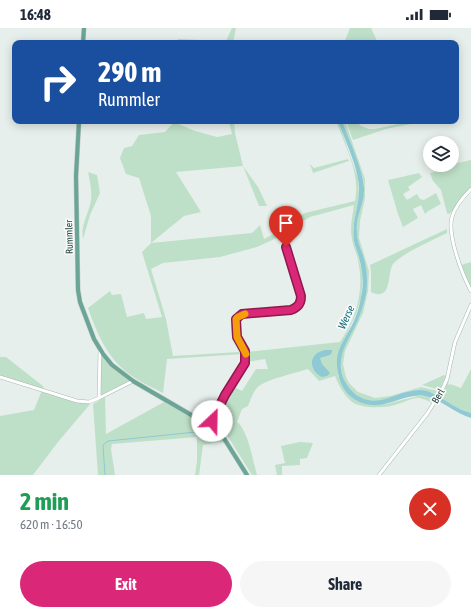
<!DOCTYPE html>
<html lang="en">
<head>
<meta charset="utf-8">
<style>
  :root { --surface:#fff; --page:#f6f6f7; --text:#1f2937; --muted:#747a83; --accent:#db2777 }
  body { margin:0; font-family:"Asap Condensed",sans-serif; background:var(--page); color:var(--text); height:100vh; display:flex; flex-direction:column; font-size:15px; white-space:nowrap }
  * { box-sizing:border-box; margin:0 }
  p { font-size:13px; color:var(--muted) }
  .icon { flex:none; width:22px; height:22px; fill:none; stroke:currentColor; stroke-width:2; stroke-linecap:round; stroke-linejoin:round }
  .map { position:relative; height:447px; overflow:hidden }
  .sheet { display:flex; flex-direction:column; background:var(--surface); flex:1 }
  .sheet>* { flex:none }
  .hud { position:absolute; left:12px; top:12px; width:447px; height:84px; border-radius:8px; box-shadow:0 2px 10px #0003; background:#1a4fa0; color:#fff; overflow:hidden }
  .buttons { position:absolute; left:423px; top:108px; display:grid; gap:8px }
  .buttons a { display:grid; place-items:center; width:36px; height:36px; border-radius:50%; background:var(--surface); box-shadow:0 2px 10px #0003; font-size:20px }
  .pin { position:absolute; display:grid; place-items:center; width:34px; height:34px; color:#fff; margin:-41px -17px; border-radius:50% 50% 50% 0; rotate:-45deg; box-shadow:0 0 4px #0007 }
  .pin .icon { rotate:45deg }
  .me { position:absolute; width:44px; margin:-22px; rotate:24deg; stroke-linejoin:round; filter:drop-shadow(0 0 3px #0008) }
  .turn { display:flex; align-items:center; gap:14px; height:84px; padding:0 20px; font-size:18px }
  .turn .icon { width:52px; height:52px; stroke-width:2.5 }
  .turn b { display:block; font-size:28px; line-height:34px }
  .round { display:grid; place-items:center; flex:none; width:42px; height:42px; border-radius:21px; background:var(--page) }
  .overview { display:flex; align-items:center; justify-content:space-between; height:68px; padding:0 20px }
  h1 { font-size:24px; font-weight:700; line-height:30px; color:#1e9e55 }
  .action { display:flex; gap:8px; margin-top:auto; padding:8px 20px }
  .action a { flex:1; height:46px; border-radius:24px; background:var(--accent); color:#fff; font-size:16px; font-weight:700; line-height:46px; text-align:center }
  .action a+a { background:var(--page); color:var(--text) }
  .status { display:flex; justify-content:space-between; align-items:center; height:28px; padding:0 20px; background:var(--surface); direction:ltr }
  .status svg { height:11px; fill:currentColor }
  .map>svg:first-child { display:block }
  .green { fill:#bfe0c8 }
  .water { fill:#8ec9d4 }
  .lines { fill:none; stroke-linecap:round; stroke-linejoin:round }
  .stream { stroke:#8ec9d4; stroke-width:1 }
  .minor-casing { stroke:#a8b8b2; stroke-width:4 }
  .major-casing { stroke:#c2cac8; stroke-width:5 }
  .minor { stroke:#fff; stroke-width:3 }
  .major { stroke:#6aa596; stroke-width:4 }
  .route-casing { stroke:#8e194d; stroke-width:10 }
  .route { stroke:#db2777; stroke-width:7 }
  .slow { stroke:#f59e0b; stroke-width:7 }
  .labels { text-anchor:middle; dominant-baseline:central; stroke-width:3.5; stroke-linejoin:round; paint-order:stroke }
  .street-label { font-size:10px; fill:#24423a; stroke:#f7fbf9 }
  .water-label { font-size:11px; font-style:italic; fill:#1c6f80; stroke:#f7fbf9 }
</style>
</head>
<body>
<div class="status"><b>16:48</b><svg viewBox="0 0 49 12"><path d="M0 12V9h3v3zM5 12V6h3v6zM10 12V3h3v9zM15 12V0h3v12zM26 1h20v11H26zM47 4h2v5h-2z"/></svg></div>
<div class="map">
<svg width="471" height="447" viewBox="0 0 471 447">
  <rect width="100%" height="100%" fill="#e6efeb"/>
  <path class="green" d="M232,0h4l-3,15h-56l1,-4 48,2z
    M350,0h21l7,15h-34z
    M229,93h5l1,12 8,33 15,21 9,19h-8l-16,-40 -67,6 25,40 -17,4 -33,27 101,-10 8,-8 4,14 15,-8 2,5 -24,11 -37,10 -57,6 -12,6 15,50 7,37 66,-4 -7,-17 -1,-17 5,-2c-6,11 2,26 8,36l-1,2 -76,5 -4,34c-9,-5 -19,-9 -28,-15 -26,-16 -37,-42 -47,-70l22,-17 2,4 9,-1 6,23 17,-4 2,6 16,-2 -20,-65 9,-9v-27l-12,-38 -13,-4 -6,-16 4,-10 8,-2 7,-11 26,-3 9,-10 21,9 22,6 15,-3z
    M336,93h2l20,57 1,18 -6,33 1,13 9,32 -2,24 -5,16 -17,37 -2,8 1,17 7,13 8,9 33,6 32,-8h7l9,3 -2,4c-17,-10 -20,-3 -37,2 -11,3 -33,4 -43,-3 -8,-7 -13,-16 -17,-26l-16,5 -11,-12c-12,4 -40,10 -49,17 -6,5 -8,13 -11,20l-6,3 -5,13c11,8 16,39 20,53h-5l-32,-51 -5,-3 7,-19 10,-16 10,5 14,-22h12l-3,-10 -19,3 1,-10 93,-10c18,-26 25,-55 17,-86 -3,-9 -6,-16 -6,-27 0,-8 2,-16 3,-24l-44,12 -15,9 -3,-6 13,-7 50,-12c6,-27 -10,-55 -19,-80z
    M342,93h3l20,58v19l-5,23 -1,17 10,33 -1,20 -5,22 -18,38 -2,13 3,13 3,6 9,9 17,6 15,-2 31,-9 17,4 -2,3c-7,-2 -13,-5 -21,-4 -21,3 -35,19 -58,6 -10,-6 -16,-20 -17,-31 -1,-23 22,-51 26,-74 2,-11 0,-25 -3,-36 -3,-8 -6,-15 -6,-23 -2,-17 8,-32 7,-48 -1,-7 -4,-14 -7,-20 -5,-14 -10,-29 -15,-43z
    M346,93h10l5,5 8,3h6l37,-8h13l-39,8 -33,11z
    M348,131l1,2 -36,12 -3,-9 4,4z
    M471,132v27c-5,5 -18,25 -22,27l-2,-1 -6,-23 -8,-9 -3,-8 11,-3v-3z
    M88,144l9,3 3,18 -10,22 -7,24c-3,-14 6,-25 8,-39 1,-9 -1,-19 -3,-28z
    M419,145l3,4 -14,10 2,3 -7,4 4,6 10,-6 3,5 4,1 12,-7 5,11 -13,7 -3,3 -4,-9 -8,4 5,9 -15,9 -5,-13 -10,-34z
    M447,201v4c-12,6 -46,21 -54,31 -5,7 -2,29 -13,30 -3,1 -7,-1 -9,-2v-21l-1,-6z
    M471,234v26l-8,-14 -2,-9z
    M101,326l9,12 19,15 -28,14z
    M0,329h6l37,29 2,6 41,11h5l-33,39 -25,33h-33v-59l34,-6 8,-20 -42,-14z
    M471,341v44l-18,-7 -13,-9 7,-15 3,-9 -2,12 2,-1 11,4z
    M444,347l2,1 -6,14 -18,-5z
    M105,369l1,37 58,-32c21,12 46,21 60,41l-6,-1 -15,3 -4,30h-4l2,-14v-24l-85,7 -1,5 4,26h-17l-5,-71z
    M300,414l13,1 -6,15 -7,1v6l-18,1v9h-5l-2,-10 10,-2 -4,-17z"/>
  <path class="water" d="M338,93h4c6,16 23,54 22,69 0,15 -9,27 -7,42 0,8 3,15 6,23 4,12 5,27 3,39 -2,9 -5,18 -8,26 -9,20 -24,37 -14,60 3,5 6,10 11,14 23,17 42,-4 64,-4 13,0 22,8 33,15 6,3 12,6 19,8v5c-16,-5 -31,-19 -46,-22 -24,-4 -43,20 -71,3 -13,-8 -18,-26 -17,-40 1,-10 6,-17 10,-25 7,-11 12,-24 14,-37 3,-13 2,-26 -2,-39 -1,-5 -4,-11 -5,-17 -3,-20 6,-35 5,-54 -1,-21 -14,-46 -21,-66z
    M325,322h7v2l-2,3 -10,3 2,6 8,9 -3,3 -5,1c-9,-4 -14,-16 -6,-23 2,-2 6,-3 9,-4z"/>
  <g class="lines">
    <path class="stream" d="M105,447l-2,-30 5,-4 88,-9"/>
    <g class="minor-casing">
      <path id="minor" d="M471,161c-8,8 -16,17 -19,28 -5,18 10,57 19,74
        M100,321l-1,49 34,-17
        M0,349l77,24 12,1 10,-4
        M210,397l15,-30 20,-32v-12l-8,-14 -1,-18 7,-5 48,-4c4,-2 8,-3 9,-8 3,-9 -15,-55 -18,-67
        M379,447l48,-61 14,-22 6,-13 8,-37 16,-37"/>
    </g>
    <g class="major-casing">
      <path id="major" d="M83,15l1,-15
        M79,93l-3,55 2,114 2,12 14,37 9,15 9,11 21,16 84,49 8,10 22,35"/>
    </g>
    <use href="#minor" class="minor"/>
    <use href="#major" class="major"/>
  </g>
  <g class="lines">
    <g class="route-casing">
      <path id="route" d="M212,393l13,-26 20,-32v-12l-8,-14 -1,-18 6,-5 49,-4c7,-3 10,-6 10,-14l-15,-49"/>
    </g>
    <use href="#route" class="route"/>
    <path class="slow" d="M245,286l-7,3 -2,2 1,18 9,17"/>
  </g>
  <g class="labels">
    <g class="street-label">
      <text transform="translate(69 209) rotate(-91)">Rummler</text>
      <text transform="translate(438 368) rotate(-60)">Berl</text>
    </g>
    <g class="water-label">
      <text transform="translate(346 289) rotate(-65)">Werse</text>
    </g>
  </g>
</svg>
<div class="buttons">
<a><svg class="icon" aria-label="layers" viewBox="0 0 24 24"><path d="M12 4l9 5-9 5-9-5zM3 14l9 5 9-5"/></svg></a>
</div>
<div class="pin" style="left:286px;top:219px;background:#d93025"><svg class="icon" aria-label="arrive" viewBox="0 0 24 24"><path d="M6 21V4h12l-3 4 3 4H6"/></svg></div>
<svg class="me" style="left:212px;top:393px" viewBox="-20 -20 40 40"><circle r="19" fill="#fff"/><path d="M0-13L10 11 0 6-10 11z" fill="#db2777"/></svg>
<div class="hud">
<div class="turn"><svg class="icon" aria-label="right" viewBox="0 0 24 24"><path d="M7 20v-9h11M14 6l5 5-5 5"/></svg><div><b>290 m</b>Rummler</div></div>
</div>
</div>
<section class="sheet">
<div class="overview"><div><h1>2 min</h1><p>620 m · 16:50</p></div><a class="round" style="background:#d93025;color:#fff"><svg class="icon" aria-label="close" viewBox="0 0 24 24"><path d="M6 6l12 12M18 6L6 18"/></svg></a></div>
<div class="action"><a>Exit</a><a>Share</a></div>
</section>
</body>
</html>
